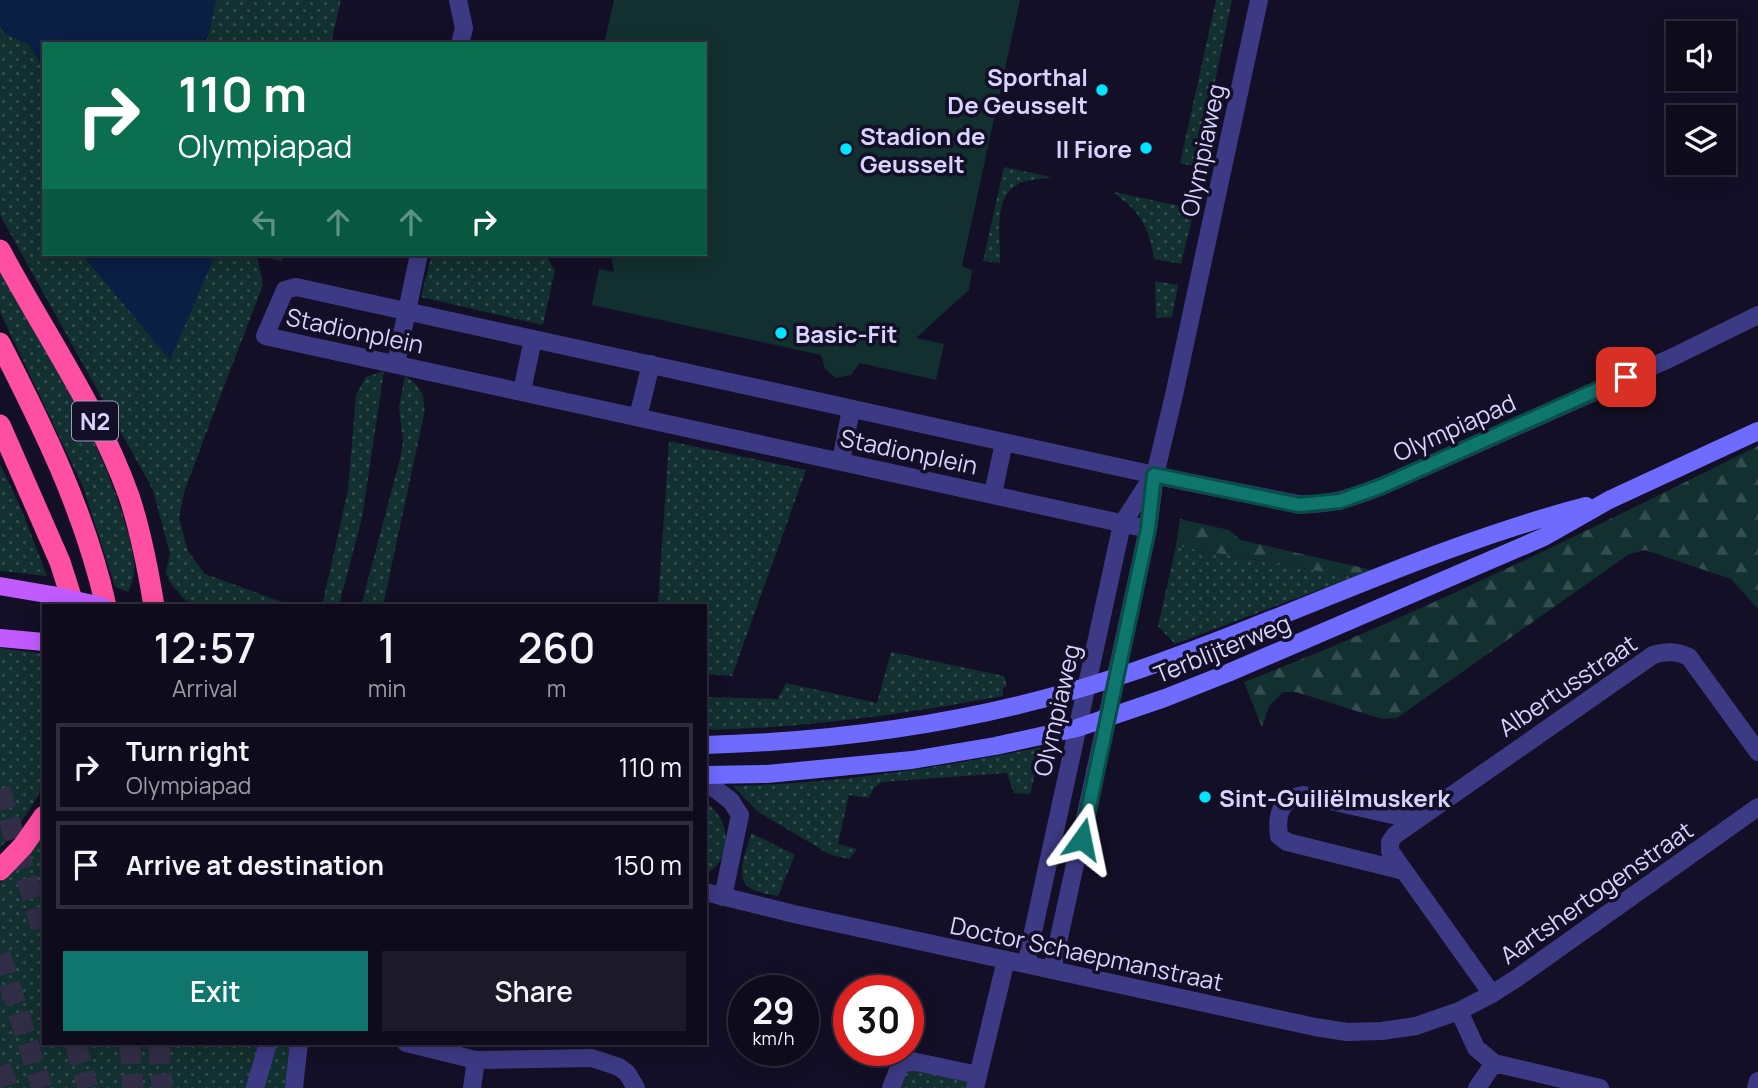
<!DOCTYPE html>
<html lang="en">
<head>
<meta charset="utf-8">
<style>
  :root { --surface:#0e0b1c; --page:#1c1929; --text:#f1f3f6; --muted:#9b9ba3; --line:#2e2b3b; --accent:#0f766e }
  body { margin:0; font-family:Manrope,sans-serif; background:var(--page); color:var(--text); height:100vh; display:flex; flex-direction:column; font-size:26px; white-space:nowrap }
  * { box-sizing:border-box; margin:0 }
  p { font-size:23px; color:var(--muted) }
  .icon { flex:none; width:38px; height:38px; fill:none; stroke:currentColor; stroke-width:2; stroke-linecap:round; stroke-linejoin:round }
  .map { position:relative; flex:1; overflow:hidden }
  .details { position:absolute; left:42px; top:604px; width:665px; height:441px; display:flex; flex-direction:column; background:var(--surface); border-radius:0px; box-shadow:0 4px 18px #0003,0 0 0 2px var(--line) }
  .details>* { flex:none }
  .guide { position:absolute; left:42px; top:42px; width:665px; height:214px; border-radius:0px; box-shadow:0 4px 18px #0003,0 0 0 2px var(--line); background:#0b6e4f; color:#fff; overflow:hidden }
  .controls { position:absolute; left:1666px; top:21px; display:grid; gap:14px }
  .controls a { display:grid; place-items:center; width:70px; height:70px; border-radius:0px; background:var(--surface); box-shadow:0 4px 18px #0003,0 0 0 2px var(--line); font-size:35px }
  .speed { position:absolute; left:728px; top:975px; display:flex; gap:14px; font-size:35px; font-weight:700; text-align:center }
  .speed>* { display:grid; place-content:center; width:91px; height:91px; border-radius:50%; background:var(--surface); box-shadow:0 4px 18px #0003,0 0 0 2px var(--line); line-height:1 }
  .speed small { font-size:18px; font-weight:400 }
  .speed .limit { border:10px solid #d22; background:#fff; color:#111 }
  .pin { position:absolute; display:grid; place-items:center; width:60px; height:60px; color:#fff; margin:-30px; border-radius:14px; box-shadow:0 4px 10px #0006 }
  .me { position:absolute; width:77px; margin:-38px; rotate:12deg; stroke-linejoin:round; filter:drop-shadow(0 0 5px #0008) }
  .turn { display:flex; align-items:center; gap:24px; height:147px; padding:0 21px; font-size:32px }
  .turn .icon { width:91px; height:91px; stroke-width:2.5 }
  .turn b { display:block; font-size:49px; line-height:60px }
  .lanes { display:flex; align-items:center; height:66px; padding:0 21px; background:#0003; justify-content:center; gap:35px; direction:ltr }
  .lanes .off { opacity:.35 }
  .eta { display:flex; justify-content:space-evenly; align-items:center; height:119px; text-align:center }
  .eta b { font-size:42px; font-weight:600; line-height:49px }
  .primary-button { display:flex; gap:14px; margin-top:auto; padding:14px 21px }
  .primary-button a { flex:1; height:80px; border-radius:0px; background:var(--accent); color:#fff; font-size:28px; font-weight:600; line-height:80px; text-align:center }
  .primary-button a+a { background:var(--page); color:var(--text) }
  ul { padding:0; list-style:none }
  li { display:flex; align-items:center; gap:21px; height:88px; margin:0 14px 10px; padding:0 7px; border:4px solid var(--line); border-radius:0px }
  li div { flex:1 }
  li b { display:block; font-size:26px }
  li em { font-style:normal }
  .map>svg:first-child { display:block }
  .grass { fill:url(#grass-dots) }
  .forest { fill:url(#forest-firs) }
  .garden { fill:#12302f }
  .water { fill:#0a1f44 }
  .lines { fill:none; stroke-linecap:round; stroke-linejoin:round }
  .highway-tunnel { stroke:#312d47; stroke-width:21; stroke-dasharray:21 10; stroke-linecap:butt }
  .street { stroke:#3d3a85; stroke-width:18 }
  .secondary { stroke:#6f6bff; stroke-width:18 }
  .primary { stroke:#c25bff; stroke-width:18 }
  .highway { stroke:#ff4fa3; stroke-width:21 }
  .primary-bridge { stroke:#c25bff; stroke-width:18 }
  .route-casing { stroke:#0a4d48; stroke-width:18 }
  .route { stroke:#0f766e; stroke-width:12 }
  .poi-dot { fill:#00e5ff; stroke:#130f26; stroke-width:2.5 }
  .labels { text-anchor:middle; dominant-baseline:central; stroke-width:7; stroke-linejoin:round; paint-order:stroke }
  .shield { fill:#130f26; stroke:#9e99be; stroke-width:2 }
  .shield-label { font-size:23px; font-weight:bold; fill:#d9d4ff }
  .poi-label { font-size:24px; font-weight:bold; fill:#d9d4ff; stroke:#130f26; text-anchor:start }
  .street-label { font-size:24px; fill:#d9d4ff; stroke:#130f26 }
</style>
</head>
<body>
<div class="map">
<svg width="1758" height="1088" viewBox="0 0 1758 1088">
  <defs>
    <pattern id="grass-dots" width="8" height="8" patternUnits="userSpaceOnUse" patternTransform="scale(1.75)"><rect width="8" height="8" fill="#12302f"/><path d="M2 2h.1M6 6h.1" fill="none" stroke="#344d4e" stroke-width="1.8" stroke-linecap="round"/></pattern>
    <pattern id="forest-firs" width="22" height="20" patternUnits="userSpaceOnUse" patternTransform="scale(1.75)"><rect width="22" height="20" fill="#12302f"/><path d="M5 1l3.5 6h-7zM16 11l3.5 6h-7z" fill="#344d4e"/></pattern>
  </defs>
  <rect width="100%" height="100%" fill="#130f26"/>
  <path class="grass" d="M216,0h125l-10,44h-125z
    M1216,0h16l-35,167 -17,-4z
    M0,25l4,8 25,11 15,26v184h38l88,105 43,-105h70l-1,7 -25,-6 6,30 -61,159 -18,49 -5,25 9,33 17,23 85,31h-90l-15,-5 -16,-19 -3,-9 4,-18 -17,-64 -153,-275z
    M1004,167l47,10c-9,2 -19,2 -28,5 -32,11 -22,55 -23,81l-17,-2z
    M1114,192l75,16 -2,10 5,1 -11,45 -27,-5c-3,-20 -8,-37 -23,-52 -6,-6 -13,-10 -17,-15z
    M432,254h113l10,16 -12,55 -122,-28z
    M0,270c46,83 102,167 127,260 4,13 9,29 7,42 0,7 -4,14 -6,20l-13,-5 -32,-100 -83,-175z
    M1155,281l23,4 -6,32 -16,1z
    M384,371l-22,147 -23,87 -17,1 26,-116 8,-95 10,-18z
    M405,376c16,9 21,21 19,39l-40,186 -1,4 -22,1 40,-151 2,-14 -4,-34z
    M669,441l137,29 -74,206 -27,-2v-68l-47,-1z
    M0,464l21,44 26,68 -47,-5z
    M1176,546l177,31 -178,67 -17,-18z
    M0,648l44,6v129c-11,24 -26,45 -44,65z
    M891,652l113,24 3,10 -4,2v8c-99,18 -197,32 -298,34v-33l73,2 8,-16 91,20z
    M1042,747l-12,47 -16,-1 -7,-20 -126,9 -8,7 -4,9 -20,-3 -11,49 19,5 -8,10 -18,-4 -73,-43 -25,-26c105,-3 207,-18 309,-39z
    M705,802c27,17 29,58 0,72z
    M751,833l44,22 -17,41c-8,-2 -21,-3 -28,-8 -17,-10 -2,-41 1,-55z
    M44,835v208h250l-9,45h-285v-205l25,-24z
    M917,1066l55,13 -2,9h-73l7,-19z"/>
  <path class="forest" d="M1758,446v163l-27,-30 -86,-29 -16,4 -232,164 -15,1 -86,-27h-13l-14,14 -7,21 -18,-45c176,-68 345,-152 514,-236z
    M1180,519l49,11 12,10 131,30 -19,7 -177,-31z"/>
  <path class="garden" d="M614,0h406l-58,266 10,4 -3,20 -53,48 28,6 -8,36 -76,-17 -9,12 -15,3 -11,-9 -4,-14 -229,-50 7,-36 15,3 -3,-18h94v-210h-101z"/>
  <path class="water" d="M0,0h216l-10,44h-162v26l-15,-26 -25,-11 -4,-8z
    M82,254l133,1 -45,105z"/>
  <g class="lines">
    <path class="highway-tunnel" d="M0,789l44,147
      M0,954l42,134
      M75,1043l13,45
      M130,1043l3,45
      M159,1043l3,45
      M0,1066l8,22"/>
    <path class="street" d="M458,0l6,28 -4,16
      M396,363l23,-109
      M522,391l11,-52
      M638,417l13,-53
      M841,461l10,-52
      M993,494l11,-52
      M1148,529l-883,-193 20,-46 11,-3 886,194 117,23c29,2 55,-7 83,-18l289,-128 87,-43
      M705,781l26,20 9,14 -17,82
      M1404,871l-117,-29 -8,-6c-3,-22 2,-38 25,-41l111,25
      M705,892l89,22 521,113 32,5 35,-1 34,-5 43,-15 33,-17 25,-16 241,-171
      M1026,964l96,-440 29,-45
      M1052,970l96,-441 7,-54 19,-80 85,-395
      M1492,994l-102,-143v-9l5,-7 258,-180c14,-4 23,-4 36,2l69,95
      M1459,1011l17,37 18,15 106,25
      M406,1043l70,17 116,-2 27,9 8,6 9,15
      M255,1088l13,-45
      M294,1088l5,-45
      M472,1088l4,-28
      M891,1088l9,-23 12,-4 66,14
      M975,1088l31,-128
      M1477,1088l17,-25
      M1756,1088l2,-7"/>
    <path class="secondary" d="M705,745c140,-4 279,-24 412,-68 158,-52 308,-129 469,-171
      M705,775l62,-1 145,-14 83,-14 82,-18 88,-30 63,-25 316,-136 65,-37 149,-69"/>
    <path class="primary" d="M0,586l52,9
      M0,638l44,4"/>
    <path class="highway" d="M0,250c43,81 98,159 129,246 12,36 19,73 25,110
      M0,343c43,84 85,169 106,263
      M0,425l60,137 14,44
      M0,870l23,-24 21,-30"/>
    <path class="primary-bridge" d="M52,595l50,11"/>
  </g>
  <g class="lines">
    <g class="route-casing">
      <path id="route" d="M1082,839l66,-310 6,-54 145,30 41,-4 42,-15 244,-109"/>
    </g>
    <use href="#route" class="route"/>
  </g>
  <g class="poi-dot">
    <circle cx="1102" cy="90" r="7"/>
    <circle cx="1146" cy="148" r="7"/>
    <circle cx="846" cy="149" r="7"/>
    <circle cx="781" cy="333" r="7"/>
    <circle cx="1205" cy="797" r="7"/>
  </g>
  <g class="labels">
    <rect class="shield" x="72" y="401.5" width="46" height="39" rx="5"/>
    <g class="shield-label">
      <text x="95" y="421">N2</text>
    </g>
    <g class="poi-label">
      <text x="1088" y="76" text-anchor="end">Sporthal<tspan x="1088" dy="28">De Geusselt</tspan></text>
      <text x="860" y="135">Stadion de<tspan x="860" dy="28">Geusselt</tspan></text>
      <text x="1132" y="148" text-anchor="end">Il Fiore</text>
      <text x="795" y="333">Basic-Fit</text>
      <text x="1219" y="797">Sint-Guiliëlmuskerk</text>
    </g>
    <g class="street-label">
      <text transform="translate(1202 150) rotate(-78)">Olympiaweg</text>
      <text transform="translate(355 330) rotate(12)">Stadionplein</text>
      <text transform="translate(1454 427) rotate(-24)">Olympiapad</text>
      <text transform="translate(909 451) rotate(12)">Stadionplein</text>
      <text transform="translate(1222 648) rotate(-22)">Terblijterweg</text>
      <text transform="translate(1567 685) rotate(-34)">Albertusstraat</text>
      <text transform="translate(1056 710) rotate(-77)">Olympiaweg</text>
      <text transform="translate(1596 892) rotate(-35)">Aartshertogenstraat</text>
      <text transform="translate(1087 953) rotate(12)">Doctor Schaepmanstraat</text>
    </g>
  </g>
</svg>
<div class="controls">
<a><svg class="icon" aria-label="sound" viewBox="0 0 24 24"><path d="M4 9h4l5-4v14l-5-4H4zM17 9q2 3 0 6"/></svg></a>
<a><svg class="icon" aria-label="layers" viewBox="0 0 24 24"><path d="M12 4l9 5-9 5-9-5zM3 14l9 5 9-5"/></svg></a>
</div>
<div class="speed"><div>29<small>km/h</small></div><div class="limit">30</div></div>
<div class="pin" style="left:1626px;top:377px;background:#d93025"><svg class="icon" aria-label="arrive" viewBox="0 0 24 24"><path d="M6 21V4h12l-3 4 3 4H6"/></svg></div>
<svg class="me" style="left:1082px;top:839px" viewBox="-20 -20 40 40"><path d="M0-17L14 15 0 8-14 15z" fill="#0f766e" stroke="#fff" stroke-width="4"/></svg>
<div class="guide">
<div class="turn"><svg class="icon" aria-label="right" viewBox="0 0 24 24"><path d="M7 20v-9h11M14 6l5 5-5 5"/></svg><div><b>110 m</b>Olympiapad</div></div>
<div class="lanes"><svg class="icon off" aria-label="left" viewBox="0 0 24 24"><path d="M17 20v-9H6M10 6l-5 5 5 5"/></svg><svg class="icon off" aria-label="ahead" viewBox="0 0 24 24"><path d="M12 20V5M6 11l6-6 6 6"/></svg><svg class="icon off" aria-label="ahead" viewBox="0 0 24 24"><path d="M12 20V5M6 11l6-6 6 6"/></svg><svg class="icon" aria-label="right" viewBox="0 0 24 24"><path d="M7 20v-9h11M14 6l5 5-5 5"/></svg></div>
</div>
<section class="details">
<div class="eta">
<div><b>12:57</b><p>Arrival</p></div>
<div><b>1</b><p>min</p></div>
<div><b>260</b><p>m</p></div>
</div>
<ul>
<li><svg class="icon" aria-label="right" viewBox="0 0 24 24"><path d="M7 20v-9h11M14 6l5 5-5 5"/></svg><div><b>Turn right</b><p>Olympiapad</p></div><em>110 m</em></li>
<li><svg class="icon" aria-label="arrive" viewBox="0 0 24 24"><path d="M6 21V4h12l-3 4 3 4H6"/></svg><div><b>Arrive at destination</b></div><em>150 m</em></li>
</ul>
<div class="primary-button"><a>Exit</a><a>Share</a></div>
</section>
</div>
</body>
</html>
